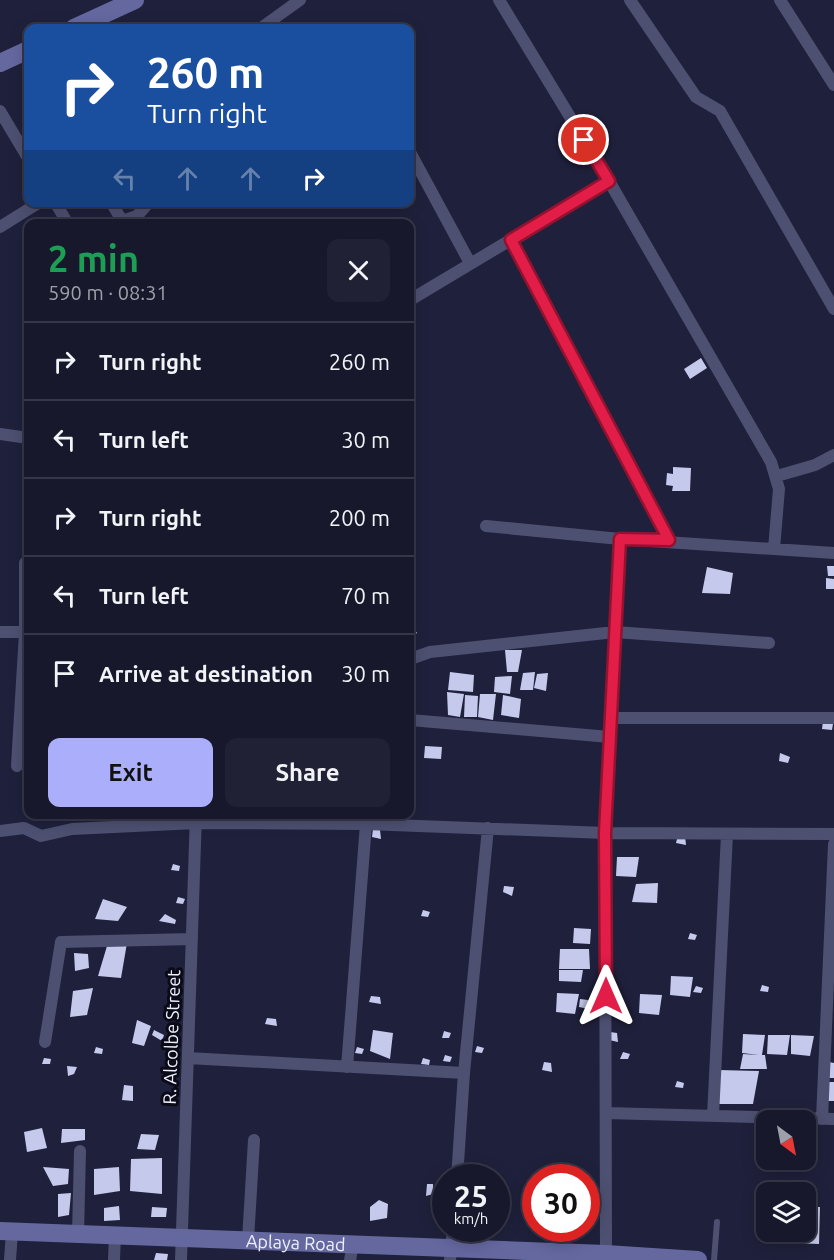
<!DOCTYPE html>
<html lang="en">
<head>
<meta charset="utf-8">
<style>
  :root { --surface:#17182c; --page:#202134; --text:#f1f3f6; --muted:#9ea0a9; --line:#363748; --accent:#abaffb }
  body { margin:0; font-family:Ubuntu,sans-serif; background:var(--page); color:var(--text); height:100vh; display:flex; flex-direction:column; font-size:22px; white-space:nowrap }
  * { box-sizing:border-box; margin:0 }
  p { font-size:20px; color:var(--muted) }
  .icon { flex:none; width:33px; height:33px; fill:none; stroke:currentColor; stroke-width:2; stroke-linecap:round; stroke-linejoin:round }
  .map { position:relative; flex:1; overflow:hidden }
  .sheet { position:absolute; left:24px; top:219px; width:390px; height:600px; display:flex; flex-direction:column; background:var(--surface); border-radius:12px; box-shadow:0 3px 15px #0003,0 0 0 2px var(--line) }
  .sheet>* { flex:none }
  .top-card { position:absolute; left:24px; top:24px; width:390px; height:183px; border-radius:12px; box-shadow:0 3px 15px #0003,0 0 0 2px var(--line); background:#1a4fa0; color:#fff; overflow:hidden }
  .needle { width:39px; rotate:148deg }
  .buttons { position:absolute; left:756px; top:1110px; display:grid; gap:12px }
  .buttons a { display:grid; place-items:center; width:60px; height:60px; border-radius:12px; background:var(--surface); box-shadow:0 3px 15px #0003,0 0 0 2px var(--line); font-size:30px }
  .speed { position:absolute; left:432px; top:1164px; display:flex; gap:12px; font-size:30px; font-weight:700; text-align:center }
  .speed>* { display:grid; place-content:center; width:78px; height:78px; border-radius:50%; background:var(--surface); box-shadow:0 3px 15px #0003,0 0 0 2px var(--line); line-height:1 }
  .speed small { font-size:15px; font-weight:400 }
  .speed .limit { border:9px solid #d22; background:#fff; color:#111 }
  .pin { position:absolute; display:grid; place-items:center; width:51px; height:51px; color:#fff; margin:-26px; border:3px solid #fff; border-radius:50%; box-shadow:0 2px 6px #0007 }
  .me { position:absolute; width:66px; margin:-33px; rotate:0deg; stroke-linejoin:round; filter:drop-shadow(0 0 4px #0008) }
  .turn { display:flex; align-items:center; gap:21px; height:126px; padding:0 24px; font-size:27px }
  .turn .icon { width:78px; height:78px; stroke-width:2.5 }
  .turn b { display:block; font-size:42px; line-height:51px }
  .lanes { display:flex; align-items:center; height:57px; padding:0 24px; background:#0003; justify-content:center; gap:30px; direction:ltr }
  .lanes .off { opacity:.35 }
  .round { display:grid; place-items:center; flex:none; width:63px; height:63px; border-radius:12px; background:var(--page) }
  .head { display:flex; align-items:center; justify-content:space-between; height:102px; padding:0 24px }
  h1 { font-size:36px; font-weight:600; line-height:45px; color:#1e9e55 }
  .primary-button { display:flex; gap:12px; margin-top:auto; padding:12px 24px }
  .primary-button a { flex:1; height:69px; border-radius:12px; background:var(--accent); color:#111; font-size:24px; font-weight:600; line-height:69px; text-align:center }
  .primary-button a+a { background:var(--page); color:var(--text) }
  ul { padding:0; list-style:none }
  li { display:flex; align-items:center; gap:18px; height:78px; padding:0 24px; border-top:2px solid var(--line) }
  li div { flex:1 }
  li b { display:block; font-size:22px }
  li em { font-style:normal }
  .map>svg:first-child { display:block }
  .building { fill:#c5c9ec }
  .lines { fill:none; stroke-linecap:round; stroke-linejoin:round }
  .lane { stroke:#4e5072; stroke-width:6 }
  .street { stroke:#4e5072; stroke-width:12 }
  .secondary { stroke:#65689f; stroke-width:18 }
  .route-casing { stroke:#92132f; stroke-width:15 }
  .route { stroke:#e11d48; stroke-width:10 }
  .labels { text-anchor:middle; dominant-baseline:central; stroke-width:6; stroke-linejoin:round; paint-order:stroke }
  .street-label { font-size:18px; fill:#edeffd; stroke:#0b0b17 }
</style>
</head>
<body>
<div class="map">
<svg width="834" height="1260" viewBox="0 0 834 1260">
  <rect width="100%" height="100%" fill="#1f203b"/>
  <path class="building" d="M701,358l6,10 -17,11 -6,-10z
    M673,467l18,1 -1,23h-18l1,-5 -7,-1 1,-12 6,1z
    M827,566h7v10h-6z
    M707,567l26,6 -3,21 -28,-1z
    M826,578l8,1v10h-8z
    M410,623l7,10 -7,5z
    M505,650h17l-4,22h-11z
    M450,672l24,3 -1,17 -25,-2z
    M535,672l-2,18h-13l3,-17z
    M548,673l-2,18 -12,-3 3,-14z
    M512,676l-2,18 -16,-2 1,-15z
    M447,692l17,2 -4,23 -12,-2z
    M480,694h16l-3,26 -15,-3z
    M465,695l13,1 -1,21h-13z
    M503,695l18,4 -2,19 -18,-3z
    M823,721l10,3 -1,6 -10,-1z
    M425,746l17,1 -1,12 -17,-1z
    M780,753l10,4 -2,6 -9,-2z
    M373,829l7,1 1,9 -9,-2z
    M678,835l7,1 1,9 -10,-2z
    M617,857h22l-3,20 -20,-1z
    M173,864l7,2 -1,5 -8,-1z
    M658,883l-1,20 -25,-1 4,-18z
    M504,886l10,1 -2,9 -9,-4z
    M178,897l7,2 -2,5 -7,-1z
    M103,899l24,8 -9,14 -23,-2z
    M423,910l7,2 -2,5 -7,-1z
    M165,914l11,6 -1,4 -16,-3z
    M574,928l17,1 -1,15 -17,-1z
    M690,933l7,2 -2,5 -7,-1z
    M127,943l-6,35 -23,-2 9,-30z
    M560,949h29l1,20h-31z
    M74,953l14,1 1,14 -14,3z
    M559,970h24l-2,12 -22,-1z
    M671,976l22,1 -3,20 -20,-2z
    M762,985l7,2 -1,5 -8,-1z
    M696,986l7,2 -2,5 -8,-1z
    M93,988l-6,27 -17,2 3,-26z
    M557,993l22,1 -4,20 -19,-2z
    M640,994l22,1 -3,20 -20,-2z
    M371,996l9,1 1,7 -12,-2z
    M580,999l8,1 1,9 -10,-2z
    M267,1018l9,1 1,7 -12,-2z
    M137,1020l14,6 -7,20 -12,-3z
    M154,1030l10,5 -2,6 -10,-6z
    M373,1030l20,3 -3,26 -20,-8z
    M444,1031l7,2 -2,5h-7z
    M610,1032l7,1 1,9 -9,-2z
    M743,1034l22,1 -3,20h3l2,14h-27l3,-15 16,1 -17,-2z
    M768,1035h22l-3,20 -20,-1z
    M791,1035l23,1 -4,20 -19,-2z
    M477,1046l7,2 -2,5 -7,-1z
    M96,1047l7,2 -1,5 -8,-1z
    M357,1047l7,2 -2,5 -7,-1z
    M623,1052l7,2 -2,5h-8z
    M445,1055l7,2 -2,5 -7,-1z
    M44,1058l7,1 -1,5h-8z
    M423,1058l7,2 -1,5 -8,-1z
    M544,1062l7,1 1,9 -10,-2z
    M829,1062l5,1v15h-5z
    M67,1066l10,1 -3,7 -6,2z
    M718,1070l41,1 -6,33h-35z
    M677,1081l7,2 -1,5 -8,-1z
    M826,1082h8v19h-9z
    M124,1085l9,1v15l-11,-1z
    M42,1128l5,20 -20,4 -3,-20z
    M62,1129h23v11l-24,3z
    M141,1134l18,1 -4,15 -18,-1z
    M162,1158v36l-32,-3 1,-32z
    M43,1167l26,2 -1,15 -15,2z
    M119,1167l1,24 -26,4v-26z
    M427,1184h6v10l-7,2z
    M71,1193l-2,22 -11,2v-23z
    M379,1200l9,4 -1,14 -17,3v-14z
    M119,1206l1,14 -16,1v-13z
    M762,1206h4v26h40v-25h14l-1,37 -58,-2z
    M152,1207l15,1 -1,9h-15z
    M156,1253l12,1 -1,6h-13z"/>
  <g class="lines">
    <path class="lane" d="M714,1260l3,-38"/>
    <path class="street" d="M499,0l110,181 162,281 8,27 -5,60
      M630,0l66,97 24,14 114,198
      M780,0l54,85
      M261,28l39,-28
      M0,111l28,47
      M410,152l60,111
      M55,202l13,22
      M111,202l10,17
      M113,224l24,-8 12,-14
      M0,227l40,-25
      M511,240l158,300
      M410,300l199,-119
      M0,434l28,4
      M777,476l38,-11 19,-10
      M486,526l134,13 214,14
      M0,632h28
      M410,659l20,-7 185,-20 154,11
      M610,718h224
      M410,720l200,17
      M17,766l8,-134v-69
      M0,831l24,-3 17,8 31,-7 124,-6 170,1 239,9 229,1
      M45,1042l16,-100 131,-3
      M188,1058l276,15 -7,105
      M347,1067l19,-243
      M464,1073l24,-245
      M606,1113l228,6
      M713,1116l14,-282
      M822,1119l12,-275
      M78,1234l2,-83
      M248,1240l6,-100
      M606,1254l-1,-421 15,-294
      M10,1260l2,-28
      M114,1260l1,-25
      M181,1260l15,-446
      M350,1260l3,-16
      M450,1260l3,-32"/>
    <g class="secondary">
      <path d="M74,28l61,-28"/>
      <path d="M0,63l28,-13"/>
      <path id="s1" d="M0,1231l606,23 92,6"/>
    </g>
  </g>
  <g class="lines">
    <g class="route-casing">
      <path id="route" d="M584,140l25,41 -98,59 158,300 -49,-1 -15,294 1,163"/>
    </g>
    <use href="#route" class="route"/>
  </g>
  <g class="labels">
    <g class="street-label">
      <text transform="translate(171 1037) rotate(-88)">R. Alcolbe Street</text>
      <text stroke="none"><textPath href="#s1" startOffset="296">Aplaya Road</textPath></text>
    </g>
  </g>
</svg>
<div class="buttons">
<a><svg class="needle" viewBox="-14 -14 28 28"><path d="M0-13l5 13h-10z" fill="#e53935"/><path d="M0 13l5-13h-10z" fill="#9ea0a9"/></svg></a>
<a><svg class="icon" aria-label="layers" viewBox="0 0 24 24"><path d="M12 4l9 5-9 5-9-5zM3 14l9 5 9-5"/></svg></a>
</div>
<div class="speed"><div>25<small>km/h</small></div><div class="limit">30</div></div>
<div class="pin" style="left:584px;top:140px;background:#d93025"><svg class="icon" aria-label="arrive" viewBox="0 0 24 24"><path d="M6 21V4h12l-3 4 3 4H6"/></svg></div>
<svg class="me" style="left:606px;top:996px" viewBox="-20 -20 40 40"><path d="M0-17L14 15 0 8-14 15z" fill="#e11d48" stroke="#fff" stroke-width="4"/></svg>
<div class="top-card">
<div class="turn"><svg class="icon" aria-label="right" viewBox="0 0 24 24"><path d="M7 20v-9h11M14 6l5 5-5 5"/></svg><div><b>260 m</b>Turn right</div></div>
<div class="lanes"><svg class="icon off" aria-label="left" viewBox="0 0 24 24"><path d="M17 20v-9H6M10 6l-5 5 5 5"/></svg><svg class="icon off" aria-label="ahead" viewBox="0 0 24 24"><path d="M12 20V5M6 11l6-6 6 6"/></svg><svg class="icon off" aria-label="ahead" viewBox="0 0 24 24"><path d="M12 20V5M6 11l6-6 6 6"/></svg><svg class="icon" aria-label="right" viewBox="0 0 24 24"><path d="M7 20v-9h11M14 6l5 5-5 5"/></svg></div>
</div>
<section class="sheet">
<div class="head"><div><h1>2 min</h1><p>590 m · 08:31</p></div><a class="round"><svg class="icon" aria-label="close" viewBox="0 0 24 24"><path d="M6 6l12 12M18 6L6 18"/></svg></a></div>
<ul>
<li><svg class="icon" aria-label="right" viewBox="0 0 24 24"><path d="M7 20v-9h11M14 6l5 5-5 5"/></svg><div><b>Turn right</b></div><em>260 m</em></li>
<li><svg class="icon" aria-label="left" viewBox="0 0 24 24"><path d="M17 20v-9H6M10 6l-5 5 5 5"/></svg><div><b>Turn left</b></div><em>30 m</em></li>
<li><svg class="icon" aria-label="right" viewBox="0 0 24 24"><path d="M7 20v-9h11M14 6l5 5-5 5"/></svg><div><b>Turn right</b></div><em>200 m</em></li>
<li><svg class="icon" aria-label="left" viewBox="0 0 24 24"><path d="M17 20v-9H6M10 6l-5 5 5 5"/></svg><div><b>Turn left</b></div><em>70 m</em></li>
<li><svg class="icon" aria-label="arrive" viewBox="0 0 24 24"><path d="M6 21V4h12l-3 4 3 4H6"/></svg><div><b>Arrive at destination</b></div><em>30 m</em></li>
</ul>
<div class="primary-button"><a>Exit</a><a>Share</a></div>
</section>
</div>
</body>
</html>
